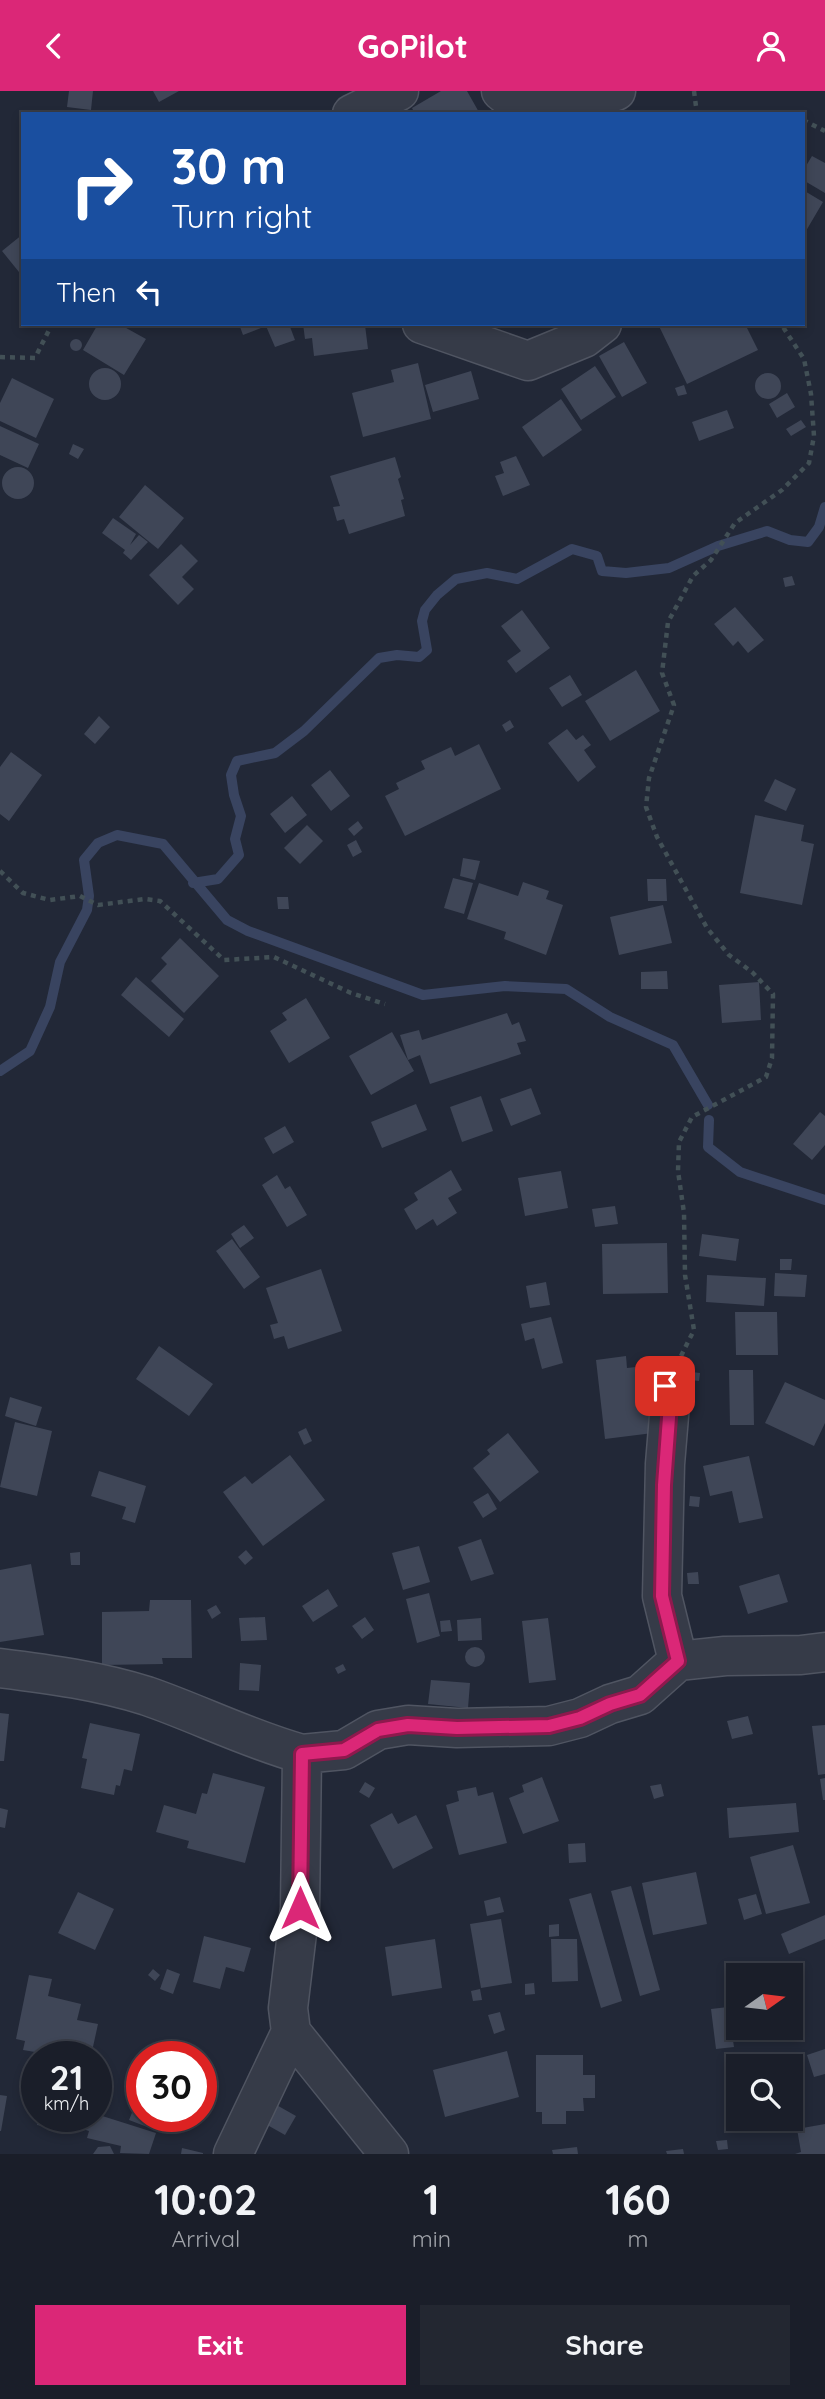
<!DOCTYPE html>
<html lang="en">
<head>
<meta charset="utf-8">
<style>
  :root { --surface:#1a1e29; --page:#232731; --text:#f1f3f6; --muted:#9fa2a8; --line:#383c46; --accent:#db2777 }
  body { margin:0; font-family:Quicksand,sans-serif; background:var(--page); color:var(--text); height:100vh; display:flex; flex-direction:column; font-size:26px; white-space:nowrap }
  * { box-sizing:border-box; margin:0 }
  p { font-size:23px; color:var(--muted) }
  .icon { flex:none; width:38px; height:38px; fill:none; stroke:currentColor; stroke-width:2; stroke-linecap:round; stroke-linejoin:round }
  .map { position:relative; height:2063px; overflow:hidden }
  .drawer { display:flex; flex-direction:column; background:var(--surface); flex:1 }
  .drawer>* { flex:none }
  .hud { position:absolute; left:21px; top:21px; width:784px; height:214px; border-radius:0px; box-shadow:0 4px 10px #0003,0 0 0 2px var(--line); background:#1a4fa0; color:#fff; overflow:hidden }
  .needle { width:46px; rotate:76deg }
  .tools { position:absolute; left:726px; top:1872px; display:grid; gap:14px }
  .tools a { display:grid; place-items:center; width:77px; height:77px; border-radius:0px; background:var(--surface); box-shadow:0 4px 10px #0003,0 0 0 2px var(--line); font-size:35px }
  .speed { position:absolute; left:21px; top:1950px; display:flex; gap:14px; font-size:35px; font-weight:700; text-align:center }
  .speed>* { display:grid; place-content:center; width:91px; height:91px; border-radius:50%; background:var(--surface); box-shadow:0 4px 10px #0003,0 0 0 2px var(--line); line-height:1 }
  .speed small { font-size:18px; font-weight:400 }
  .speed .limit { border:10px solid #d22; background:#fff; color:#111 }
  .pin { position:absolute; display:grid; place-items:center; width:60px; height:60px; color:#fff; margin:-30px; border-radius:14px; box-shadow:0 4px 10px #0006 }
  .me { position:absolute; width:77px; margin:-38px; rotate:0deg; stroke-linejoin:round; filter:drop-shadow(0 0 5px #0008) }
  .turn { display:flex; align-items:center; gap:24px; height:147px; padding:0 35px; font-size:32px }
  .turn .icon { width:91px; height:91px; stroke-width:2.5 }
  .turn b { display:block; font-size:49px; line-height:60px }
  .then { display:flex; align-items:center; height:66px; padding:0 35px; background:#0003; gap:14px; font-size:26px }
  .eta { display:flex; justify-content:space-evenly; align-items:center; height:119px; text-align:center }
  .eta b { font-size:42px; font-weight:700; line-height:49px }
  .button { display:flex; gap:14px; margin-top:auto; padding:14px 35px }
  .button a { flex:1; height:80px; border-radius:0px; background:var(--accent); color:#fff; font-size:28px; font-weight:700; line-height:80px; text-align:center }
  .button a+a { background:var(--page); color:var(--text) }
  header { display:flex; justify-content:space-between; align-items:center; height:91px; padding:0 35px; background:var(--accent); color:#fff; font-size:32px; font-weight:700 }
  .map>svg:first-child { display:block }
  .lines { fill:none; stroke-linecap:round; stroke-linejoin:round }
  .stream { stroke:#394460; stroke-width:10 }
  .building { fill:#3f4657 }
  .street-casing { stroke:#505562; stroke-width:41 }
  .path { stroke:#425056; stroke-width:4.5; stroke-dasharray:5 5; stroke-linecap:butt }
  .street { stroke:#363b48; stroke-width:38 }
  .route-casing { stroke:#8e194d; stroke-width:18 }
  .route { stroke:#db2777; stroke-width:12 }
</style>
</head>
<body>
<header><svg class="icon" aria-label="back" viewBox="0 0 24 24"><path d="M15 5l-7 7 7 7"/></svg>GoPilot<svg class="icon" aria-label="person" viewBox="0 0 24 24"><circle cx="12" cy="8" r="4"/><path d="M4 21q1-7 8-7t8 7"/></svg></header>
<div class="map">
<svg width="825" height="2063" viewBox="0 0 825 2063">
  <rect width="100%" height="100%" fill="#222837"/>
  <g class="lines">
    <path class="stream" d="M193,792l25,-4 21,-24 -4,-16 6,-23 -7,-21 -3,-20 6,-14 38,-8 29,-22 75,-73 18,-3 22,2 8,-7 -5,-29 3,-11 12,-15 19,-16 31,-6 30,6 55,-30 25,7 5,15 24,2 43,-5 49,-22 49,-15 23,9 18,2 11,-15 6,-20
      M0,980l30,-20 20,-44 10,-45 27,-52 2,-14 -5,-36 14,-17 19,-8 46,9 64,76 21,11 175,64 82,-9 61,3 44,28 63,28 35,60
      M709,1029l-1,27 32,25 85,28"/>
  </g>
  <path class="building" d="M69,0h24l-2,19 -24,-3z
    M153,0h26l-20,11z
    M441,0h26l13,23h-65l-3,-6z
    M812,65l13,7v30l-22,-13v-9z
    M803,99l20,12 -20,34z
    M23,143v43l-21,-26z
    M98,233h21l27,15 -22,36 -41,-25z
    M239,233h50l6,16 -20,7 -9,-21 -23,9z
    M303,233h39l1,4 22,-3 3,24 -54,7 -2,-18 -7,1z
    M658,233h87l13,26 -71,34z
    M70 254a6 6 0 1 1 12 0a6 6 0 1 1-12 0Z
    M624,251l23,41 -25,14 -23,-41z
    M418,272l13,56 -68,18 -11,-44 42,-11 -3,-12z
    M595,275l21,31 -35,23 -20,-31z
    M89 293a16 16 0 1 1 32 0a16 16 0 1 1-32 0Z
    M471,280l8,28 -46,13 -8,-27z
    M755 295a13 13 0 1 1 26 0a13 13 0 1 1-26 0Z
    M12,287l42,21 -18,39 -36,-17v-18z
    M684,294l3,9 -9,2 -3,-8z
    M787,302l8,14 -18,11 -8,-14z
    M561,308l21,31 -39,27 -21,-30z
    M727,319l7,18 -35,13 -7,-19z
    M801,329l5,7 -15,9 -5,-7z
    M0,335l39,18 -11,24 -28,-13z
    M73,353l11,5 -6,10 -9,-5z
    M516,365l14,29 -27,11 -8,-20 9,-3 -4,-11z
    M395,366l6,20 -3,2 6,20 -3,1 4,16 -56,18 -5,-15 -7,2 -4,-14 7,-1 -10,-30z
    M2 392a16 16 0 1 1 32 0a16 16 0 1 1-32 0Z
    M145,394l39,33 -26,31 -39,-32z
    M113,427l23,16 -6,11 9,-10 9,7 -17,18 -8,-7 2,-3 -23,-17z
    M181,453l17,17 -16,16 12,12 -16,16 -29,-30z
    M792,485l3,9 -10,2 -2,-9z
    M735,516l29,33 -16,13 -10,-12 -5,5 -19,-22z
    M522,519l28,38 -34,25 -9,-12 14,-10 -20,-25z
    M636,579l24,41 -50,30 -25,-40z
    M570,584l12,20 -20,12 -13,-19z
    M99,625l11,11 -15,17 -11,-10z
    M510,629l4,7 -8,5 -4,-7z
    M567,638l9,11 7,-5 8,10 -7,5 12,17 -18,15 -30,-39z
    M479,653l22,45 -96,47 -20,-40 14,-7 -3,-6 29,-14 -4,-8 30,-14 4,9z
    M11,661l31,23 -33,46 -9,-7v-47z
    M330,679l20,26 -19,15 -20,-26z
    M775,688l21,10 -10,22 -22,-10z
    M292,705l15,19 -22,18 -15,-19z
    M755,724l49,10 -3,16 13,3 -12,61 -62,-12z
    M358,730l5,7 -9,8 -6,-7z
    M307,734l16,16 -23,23 -16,-16z
    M356,749l6,12 -9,5 -6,-12z
    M463,767l17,3 -5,19 -15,-4z
    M453,787l20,5 -9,31 -20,-6z
    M647,788h19l1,22h-19z
    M523,791l26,9 -3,8 17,6 -17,50 -42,-16 2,-7 -39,-13 12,-36 39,13z
    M277,806h11l1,12h-11z
    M663,814l9,38 -53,12 -9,-38z
    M180,847l39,38 -35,37 -33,-32 16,-17 -6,-6z
    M667,880l1,18h-27v-17z
    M136,886l48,42 -15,18 -48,-42z
    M759,891l2,38 -39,3 -3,-38z
    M306,907l24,40 -41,25 -19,-32 17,-11 -5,-7z
    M507,922l5,12 7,-3 7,19 -9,2 4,11 -91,30 -10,-29 -12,5 -8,-25 19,-5 3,10z
    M392,941l22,39 -43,24 -22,-39z
    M531,997l10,26 -30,12 -11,-27z
    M481,1005l12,35 -31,11 -12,-35z
    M416,1013l11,26 -45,18 -11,-26z
    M820,1021l5,4v29l-13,15 -19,-16z
    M285,1035l9,16 -21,12 -9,-16z
    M451,1079l11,20 -14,8 9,15 -20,13 -4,-7 -17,11 -12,-21 14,-9 -4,-7z
    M561,1080l7,37 -43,8 -7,-38z
    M277,1084l8,14 5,-3 17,29 -20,12 -25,-42z
    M615,1115l3,18 -23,3 -3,-18z
    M244,1134l10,13 -14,10 -9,-14z
    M702,1143l37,5 -3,22 -37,-5z
    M232,1148l28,38 -16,12 -28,-38z
    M667,1152l1,50 -65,1 -1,-50z
    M780,1168h12l-1,11h-11z
    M321,1178l21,62 -54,18 -4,-13 -10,3 -4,-14 8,-2 -12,-35z
    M775,1182l32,2 -2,22 -31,-1z
    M707,1184l59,3 -2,28 -58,-4z
    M546,1191l4,23 -20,3 -4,-22z
    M735,1221h42l1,43h-42z
    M551,1226l12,46 -21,6 -8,-31 -9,3 -4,-17z
    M159,1255l54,38 -24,32 -53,-37z
    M626,1265l1,12 18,-2 8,67 -48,6 -9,-79z
    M729,1279h24l1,55h-24z
    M692,1281l8,1 -1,8 -9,-1z
    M785,1291l40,18v23l-11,23 -49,-23z
    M10,1306l32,10 -6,19 -31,-10z
    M15,1331l37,9 -15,65 -37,-9z
    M306,1337l6,13 -8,4 -6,-13z
    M508,1342l31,39 -39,30 -27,-34 17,-14 -3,-4z
    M290,1364l35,45 -62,46 -40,-54 22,-16 7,8z
    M749,1365l14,62 -24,5 -7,-32 -22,5 -7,-30z
    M99,1380l47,15 -11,37 -13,-4 4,-12 -35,-11z
    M488,1402l9,16 -14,9 -10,-16z
    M690,1405l10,1 -1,10 -10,-1z
    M481,1448l13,35 -23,7 -13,-34z
    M419,1455l11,36 -27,8 -11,-37z
    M246,1459l7,8 -8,7 -7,-8z
    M80,1461v13h-9l-1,-12z
    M31,1473l13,71 -44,7v-72z
    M698,1481l1,12h-11l-1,-11z
    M779,1483l9,28 -40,12 -9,-28z
    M328,1498l10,17 -25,16 -11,-16z
    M429,1502l11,43 -23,7 -11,-44z
    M150,1509h41l1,58h-30l1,6 -61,1v-53l47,-1z
    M216,1514l5,8 -9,6 -5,-9z
    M265,1526l2,23 -26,1 -2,-23z
    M365,1526l9,13 -12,9 -10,-13z
    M481,1527l1,22 -24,1 -1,-21z
    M548,1527l8,62 -27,3 -7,-62z
    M450,1529l2,11 -11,1 -1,-11z
    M465 1566a10 10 0 1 1 20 0a10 10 0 1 1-20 0Z
    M240,1572l21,2 -2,26 -20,-1z
    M343,1573l3,6 -8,4 -3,-6z
    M431,1589l39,3 -2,25 -40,-4z
    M0,1622l9,1 -5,47h-4z
    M748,1625l5,18 -21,5 -5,-18z
    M90,1632l50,11 -8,37 -8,-2 -4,17 -4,-1 -2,10 -33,-7 6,-29 -5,-1z
    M825,1634v49l-7,1 -6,-49z
    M213,1682l52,14 -20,76 -58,-15 2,-7 -33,-9 8,-27 32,9 6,-21 5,1z
    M542,1686l17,44 -36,13 -14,-36 15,-6 -2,-7z
    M825,1687v22h-2l-3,-21z
    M365,1691l10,6 -6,10 -10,-6z
    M661,1693l3,12 -10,3 -4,-13z
    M476,1696l2,9 15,-4 14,51 -48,12 -13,-50 13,-4 -2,-10z
    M796,1712l3,29 -70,6 -2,-30z
    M0,1717l8,2 -3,18 -5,-1z
    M392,1722l6,11 18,-9 17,33 -40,21 -23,-44z
    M585,1752l1,19 -17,1 -1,-19z
    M793,1754l17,58 -44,11 -16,-57z
    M696,1781l11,52 -54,11 -11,-52z
    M631,1795l29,104 -20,6 -29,-105z
    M78,1801l36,17 -19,41 -37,-17z
    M591,1802l31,108 -21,7 -32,-109z
    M756,1803l6,20 -18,6 -6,-21z
    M500,1806l4,15 -17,4 -3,-15z
    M825,1824v24l-36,15 -8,-20z
    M501,1828l11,64 -31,5 -11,-64z
    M559,1833v12l-10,1v-12z
    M204,1845l47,12 -7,24 -18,-5 -6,22 -27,-7z
    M435,1848l7,49 -50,8 -7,-49z
    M551,1848h26l1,42 -26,1z
    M153,1878l7,6 -5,6 -7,-6z
    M167,1878l13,5 -7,20 -13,-5z
    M29,1884l23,4 -4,17 33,8 -4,16 21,4 -7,32h-54v18l-7,-2 5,-20 -12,-2 2,-9 -9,-2z
    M534,1892l1,11 -10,1v-11z
    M480,1898l2,11 -9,1 -2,-10z
    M728,1916l6,40 -18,2 -5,-40z
    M500,1921l5,18 -11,4 -6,-19z
    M153,1957l21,8h-24z
    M825,1958v25l-11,3 -7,-22z
    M507,1960l12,46 -74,20 -12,-47z
    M536,1964h47v20h12v23h-12l1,13h-18v13h-24v-12h-6z
    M138,1970l4,2v53h48l-6,15 -30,-11 -4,8 -21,-8 11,-27 -13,-5z
    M0,2004l7,1 -6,35h-1z
    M273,2012l23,13 -11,19 -23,-13z
    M96,2023l60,19 -7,21 -29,-1 1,-7 -34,-8 2,-7 -19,-6 3,-9h23z
    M39,2025h16l-3,12 -15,-3z
    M825,2033v30h-30l6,-2 -4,-23z
    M727,2049l1,9 -10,1 -2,-9z
    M110,2055l4,8h-21l5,-7z
    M577,2056l1,7h-25l-1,-4z
    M182,2057l21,5v1h-22z
    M683,2058l1,5h-17l-1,-3z"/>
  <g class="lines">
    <g class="street-casing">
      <path id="street" d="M501,0c29,26 82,11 115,0
        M352,23l47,-23
        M422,233l106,37 56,-23 18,-14
        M665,1295l5,18 -5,60 -3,132 16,65
        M0,1577c49,6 100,13 147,28 52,18 101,43 155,58l-2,154 -12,100 3,24 -58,122
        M302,1663l42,-4 34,-20 30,-5 49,3 92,-2 31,-8 30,-14 30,-9 38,-34 47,-5 76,-1 24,-3
        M291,1941l98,122"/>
    </g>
    <path class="path" d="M694,0l3,23
      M803,29l22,11
      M0,266l35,1 17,-34
      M0,780l23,22 27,7 30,-4 18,9 47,-6 15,2 64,59 50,-3 77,36 34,11
      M681,1265l13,-26 -9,-55 -1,-62 -6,-42 1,-29 13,-25 74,-40 6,-19 1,-64 -21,-22 -23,-17 -22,-27 -50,-91 -11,-30 3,-29 25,-73 -12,-32 6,-51 25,-46 18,-16 24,-37 47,-33 27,-27 5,-27 -3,-42 -7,-35 -23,-35"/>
    <use href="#street" class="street"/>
  </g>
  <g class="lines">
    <g class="route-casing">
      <path id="route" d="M300,1817l2,-154 42,-4 34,-20 30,-5 49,3 92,-2 31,-8 30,-14 30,-9 38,-34 -16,-65 2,-111 6,-81 -5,-18"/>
    </g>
    <use href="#route" class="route"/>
  </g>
</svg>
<div class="tools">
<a><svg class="needle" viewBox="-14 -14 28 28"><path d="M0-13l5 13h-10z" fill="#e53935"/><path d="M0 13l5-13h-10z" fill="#9fa2a8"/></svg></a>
<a><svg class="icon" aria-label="search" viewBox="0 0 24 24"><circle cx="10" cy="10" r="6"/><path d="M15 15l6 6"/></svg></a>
</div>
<div class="speed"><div>21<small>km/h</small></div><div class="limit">30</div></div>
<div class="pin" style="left:665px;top:1295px;background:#d93025"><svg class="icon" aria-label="arrive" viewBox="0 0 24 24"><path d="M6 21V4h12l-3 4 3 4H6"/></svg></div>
<svg class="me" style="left:300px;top:1817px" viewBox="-20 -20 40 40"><path d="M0-17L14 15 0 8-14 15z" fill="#db2777" stroke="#fff" stroke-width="4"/></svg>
<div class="hud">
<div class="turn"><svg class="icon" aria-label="right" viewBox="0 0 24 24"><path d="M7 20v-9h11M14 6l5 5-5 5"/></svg><div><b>30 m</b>Turn right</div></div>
<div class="then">Then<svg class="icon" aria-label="left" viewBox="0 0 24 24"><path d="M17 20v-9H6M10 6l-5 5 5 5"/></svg></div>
</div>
</div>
<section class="drawer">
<div class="eta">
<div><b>10:02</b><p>Arrival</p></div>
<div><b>1</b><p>min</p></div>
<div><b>160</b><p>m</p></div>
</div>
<div class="button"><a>Exit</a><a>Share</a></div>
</section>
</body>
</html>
